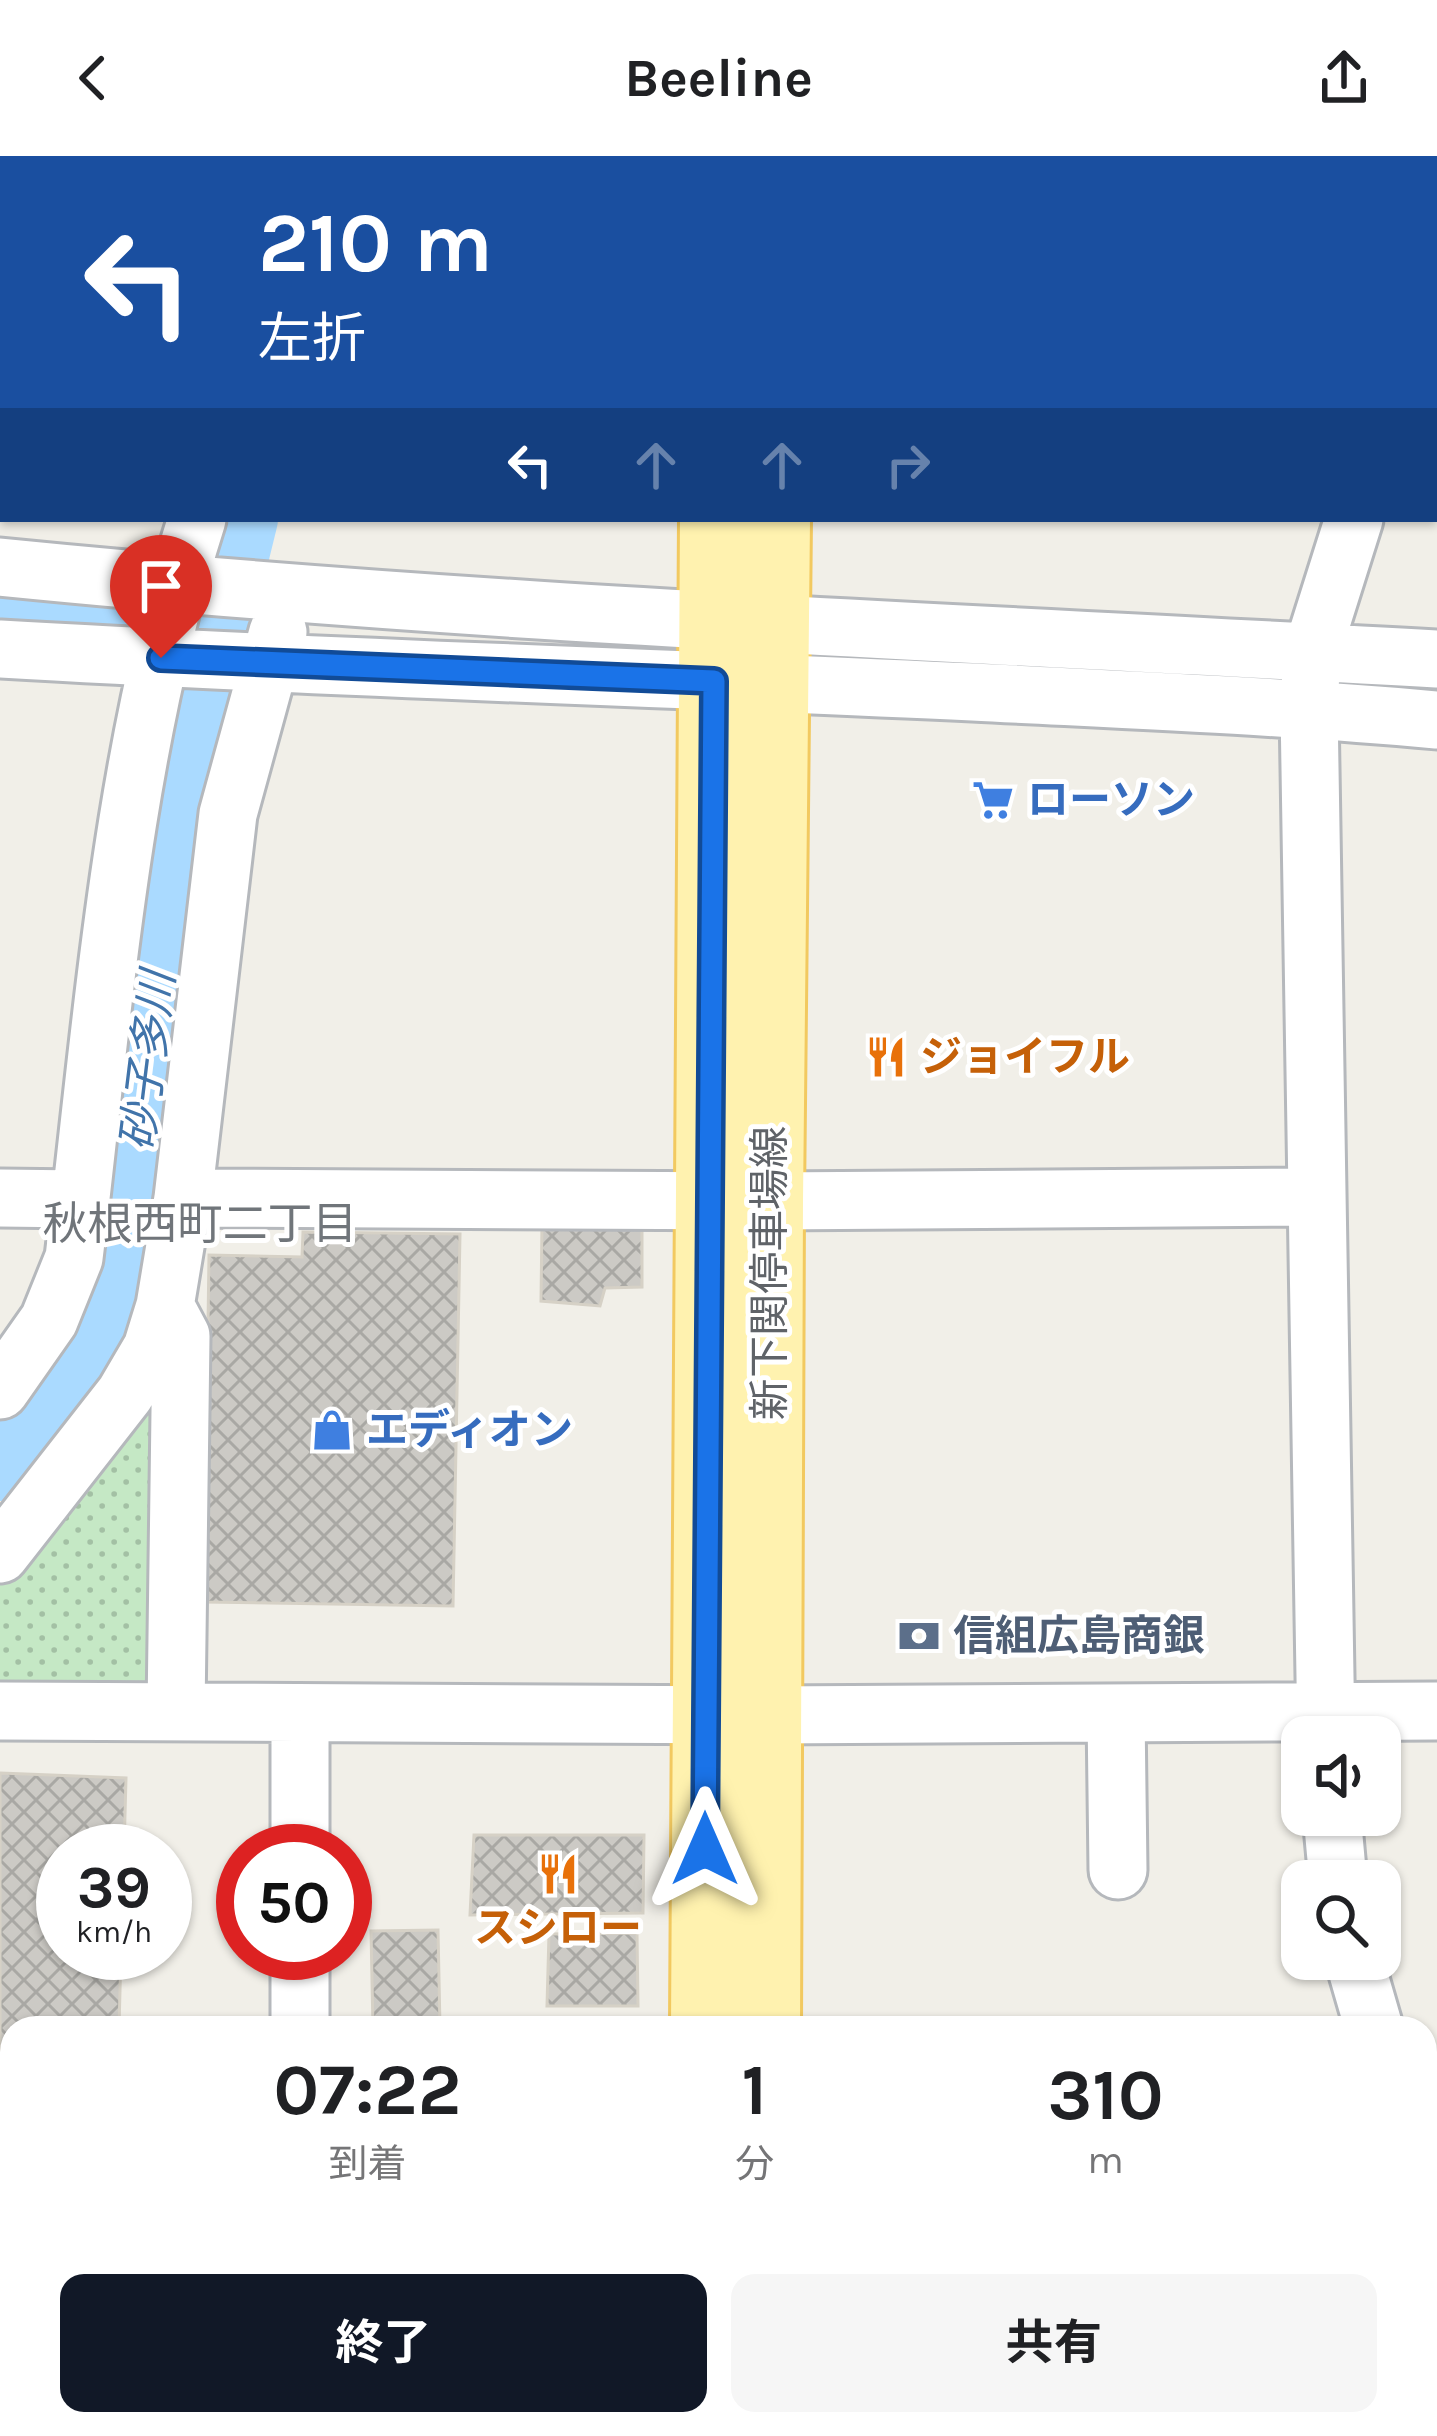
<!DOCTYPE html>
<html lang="ja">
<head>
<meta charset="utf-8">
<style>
  :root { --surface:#fff; --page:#f6f6f6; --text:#202124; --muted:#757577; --accent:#111827 }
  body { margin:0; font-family:Karla,"Noto Sans JP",sans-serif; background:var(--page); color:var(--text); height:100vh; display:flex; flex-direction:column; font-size:45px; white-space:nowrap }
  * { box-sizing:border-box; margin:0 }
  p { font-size:39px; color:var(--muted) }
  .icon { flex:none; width:66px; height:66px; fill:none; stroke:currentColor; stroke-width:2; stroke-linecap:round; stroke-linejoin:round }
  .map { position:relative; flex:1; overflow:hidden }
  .panel { position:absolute; left:0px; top:1860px; width:1437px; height:420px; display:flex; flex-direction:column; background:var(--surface); border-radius:36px 36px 0 0; box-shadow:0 3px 9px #0004 }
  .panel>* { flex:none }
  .top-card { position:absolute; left:0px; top:0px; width:1437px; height:366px; box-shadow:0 3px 9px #0004; background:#1a4fa0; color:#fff; overflow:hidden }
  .fabs { position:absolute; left:1281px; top:1560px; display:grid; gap:24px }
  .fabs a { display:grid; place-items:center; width:120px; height:120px; border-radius:24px; background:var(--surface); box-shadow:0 3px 9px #0004; font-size:60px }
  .speed { position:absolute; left:36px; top:1668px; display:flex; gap:24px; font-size:60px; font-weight:700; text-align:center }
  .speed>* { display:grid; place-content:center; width:156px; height:156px; border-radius:50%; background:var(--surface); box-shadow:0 3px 9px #0004; line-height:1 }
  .speed small { font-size:30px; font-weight:400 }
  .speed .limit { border:18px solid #d22; background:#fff; color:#111 }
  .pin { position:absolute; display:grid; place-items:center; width:102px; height:102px; color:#fff; margin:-123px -51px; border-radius:50% 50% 50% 0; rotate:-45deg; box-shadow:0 0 12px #0007 }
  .pin .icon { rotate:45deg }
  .me { position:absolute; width:132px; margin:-66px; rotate:0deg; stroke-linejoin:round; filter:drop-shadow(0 0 9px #0008) }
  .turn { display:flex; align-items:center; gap:42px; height:252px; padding:0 60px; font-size:54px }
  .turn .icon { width:156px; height:156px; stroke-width:2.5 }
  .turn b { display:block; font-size:84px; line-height:102px }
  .lanes { display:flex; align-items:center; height:114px; padding:0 60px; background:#0003; justify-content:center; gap:60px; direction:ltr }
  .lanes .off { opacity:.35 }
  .eta { display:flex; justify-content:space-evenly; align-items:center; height:204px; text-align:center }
  .eta b { font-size:72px; font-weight:700; line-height:84px }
  .action { display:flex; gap:24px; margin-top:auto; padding:24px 60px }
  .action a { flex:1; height:138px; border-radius:24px; background:var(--accent); color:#fff; font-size:48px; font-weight:700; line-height:138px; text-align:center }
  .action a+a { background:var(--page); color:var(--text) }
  header { display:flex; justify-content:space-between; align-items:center; height:156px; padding:0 60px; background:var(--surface); font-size:54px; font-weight:700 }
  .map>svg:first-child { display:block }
  .grass { fill:url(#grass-dots) }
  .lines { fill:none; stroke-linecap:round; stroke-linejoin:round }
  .river { stroke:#aadaff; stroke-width:66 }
  .building { fill:url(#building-cross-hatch); stroke:#d6d1c6; stroke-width:3 }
  .minor-casing { stroke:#b5b8bc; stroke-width:63 }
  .major-casing { stroke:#f2c960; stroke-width:72 }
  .minor { stroke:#fff; stroke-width:57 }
  .major { stroke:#fff2af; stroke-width:66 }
  .route-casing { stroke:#114b97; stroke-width:30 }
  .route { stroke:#1a73e8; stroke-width:21 }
  .labels { text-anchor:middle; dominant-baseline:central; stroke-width:10; stroke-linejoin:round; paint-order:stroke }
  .shop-label { font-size:42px; font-weight:bold; fill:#366cbe; stroke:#fff; text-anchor:start }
  .food-label { font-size:42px; font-weight:bold; fill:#c56008; stroke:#fff; text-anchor:start }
  .street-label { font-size:42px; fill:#5f6368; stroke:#fff }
  .service-label { font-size:42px; font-weight:bold; fill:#4e5e75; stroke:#fff; text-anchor:start }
  .water-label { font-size:45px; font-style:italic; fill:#4174aa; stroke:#fff }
  .neighbourhood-label { font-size:45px; fill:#70757a; stroke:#fff }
</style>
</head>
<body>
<header><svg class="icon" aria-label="back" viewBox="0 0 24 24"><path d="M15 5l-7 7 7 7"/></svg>Beeline<svg class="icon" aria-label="share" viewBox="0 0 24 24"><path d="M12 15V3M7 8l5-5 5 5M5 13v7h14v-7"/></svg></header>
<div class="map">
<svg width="1437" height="2280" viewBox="0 0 1437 2280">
  <defs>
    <pattern id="grass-dots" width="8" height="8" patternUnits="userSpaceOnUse" patternTransform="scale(3)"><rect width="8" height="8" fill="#c5e8c5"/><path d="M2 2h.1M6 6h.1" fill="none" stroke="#a3c0a4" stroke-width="1.8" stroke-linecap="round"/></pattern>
    <pattern id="building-cross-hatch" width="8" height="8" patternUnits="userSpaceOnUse" patternTransform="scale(3)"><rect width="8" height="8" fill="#cccac5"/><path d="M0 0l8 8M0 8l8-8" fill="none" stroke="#a9a8a4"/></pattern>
  </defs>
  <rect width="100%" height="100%" fill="#f1efe8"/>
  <path class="grass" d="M161,1202l1,332 -162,-7v-111z
    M1437,2122v158h-228l2,-12h214v-145z"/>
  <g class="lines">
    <path class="river" d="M0,445l217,22
      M0,1312l62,-77 41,-77 28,-106 26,-265 22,-155 66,-269"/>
  </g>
  <path class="building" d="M557,0h89v3h-89z
    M542,1067l100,5v59l-37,1 -5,18 -59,-5z
    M303,1076l157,2 -7,372 -249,-4 5,-347 93,2z
    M0,1617l126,5 -2,73h-61v102h58l-2,75h-107v152h-12z
    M474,1679h170l-1,78 -173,2z
    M438,1774l2,98h-67l-2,-97z
    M637,1777l1,73h-91l2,-72z
    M336,2268h220v12h-220z"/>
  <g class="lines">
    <g class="minor-casing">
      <path id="minor" d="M1278,0l1,3
        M328,3l2,-3
        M0,411c478,48 958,65 1437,92
        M0,493c324,19 649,28 973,43 155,8 310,14 464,28
        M0,1042l81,1
        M183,1042l587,3 545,-4
        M165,1150l16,30 -5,376
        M0,1234l49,-70 25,-62c29,-244 48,-505 123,-739
        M0,1398l125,-160 27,-46 13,-42 18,-108 45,-384 50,-182
        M0,1555l768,4 669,-4
        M300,1557v138
        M1116,1557l2,157
        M1326,1581l-17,-1029 3,-56 42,-133
        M1332,1659l6,66
        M300,1797v75
        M1354,1803l20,69
        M1425,1989l12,20
        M0,2091l12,1
        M1425,2097l12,1
        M298,2280v-12
        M1172,2280l2,-12"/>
    </g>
    <g class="major-casing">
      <path id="major" d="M777,0v3
        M715,3v-3
        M704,1872l9,-1509
        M767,1872l3,-827 7,-682
        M700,2280v-12
        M764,2280v-12"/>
    </g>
    <use href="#minor" class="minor"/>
    <use href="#major" class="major"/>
  </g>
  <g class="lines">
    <g class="route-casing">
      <path id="route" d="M161,502l553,23 -9,1168"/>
    </g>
    <use href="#route" class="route"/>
  </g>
  <defs>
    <g id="supermarket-bare" transform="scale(3.24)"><path d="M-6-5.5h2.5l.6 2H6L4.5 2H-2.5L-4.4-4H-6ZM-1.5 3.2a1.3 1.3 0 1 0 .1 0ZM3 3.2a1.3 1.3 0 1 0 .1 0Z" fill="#3f7fe0" stroke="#fff" stroke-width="2.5" paint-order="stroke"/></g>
    <g id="restaurant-bare" transform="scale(3.24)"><path d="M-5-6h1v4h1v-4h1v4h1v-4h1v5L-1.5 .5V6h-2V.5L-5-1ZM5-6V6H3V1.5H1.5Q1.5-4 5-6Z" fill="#e8710a" stroke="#fff" stroke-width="2.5" paint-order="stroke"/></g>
    <g id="shop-bare" transform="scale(3.24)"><path d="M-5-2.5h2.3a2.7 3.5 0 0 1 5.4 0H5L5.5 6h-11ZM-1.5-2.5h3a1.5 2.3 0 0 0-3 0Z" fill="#3f7fe0" stroke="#fff" stroke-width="2.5" paint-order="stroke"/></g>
    <g id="bank-bare" transform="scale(3.24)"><path d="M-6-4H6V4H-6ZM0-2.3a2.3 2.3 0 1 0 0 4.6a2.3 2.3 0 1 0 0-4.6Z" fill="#5c6f8a" stroke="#fff" stroke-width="2.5" paint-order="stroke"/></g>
  </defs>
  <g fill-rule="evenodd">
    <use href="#supermarket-bare" x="993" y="644"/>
    <use href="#restaurant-bare" x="886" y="901"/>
    <use href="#shop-bare" x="332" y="1274"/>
    <use href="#bank-bare" x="919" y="1480"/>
    <use href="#restaurant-bare" x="558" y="1718"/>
  </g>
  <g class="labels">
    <g class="shop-label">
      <text x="1027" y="644">ローソン</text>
      <text x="366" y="1274">エディオン</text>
    </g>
    <g class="food-label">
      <text x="920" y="901">ジョイフル</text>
      <text x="558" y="1772" text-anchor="middle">スシロー</text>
    </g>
    <g class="street-label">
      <text transform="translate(770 1117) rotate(-90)">新下関停車場線</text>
    </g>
    <g class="service-label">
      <text x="953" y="1480">信組広島商銀</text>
    </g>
    <g class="water-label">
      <text transform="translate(148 905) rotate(-83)">砂子多川</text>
    </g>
    <g class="neighbourhood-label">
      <text x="200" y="1068">秋根西町二丁目</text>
    </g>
  </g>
</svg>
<div class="fabs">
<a><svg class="icon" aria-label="sound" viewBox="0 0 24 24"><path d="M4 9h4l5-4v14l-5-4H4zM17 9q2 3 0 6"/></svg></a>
<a><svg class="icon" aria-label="search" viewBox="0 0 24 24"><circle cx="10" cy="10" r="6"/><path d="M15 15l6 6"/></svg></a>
</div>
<div class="speed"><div>39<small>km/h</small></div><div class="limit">50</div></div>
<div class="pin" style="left:161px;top:502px;background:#d93025"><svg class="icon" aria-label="arrive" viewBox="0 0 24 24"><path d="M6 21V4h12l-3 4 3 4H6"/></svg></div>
<svg class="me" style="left:705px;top:1693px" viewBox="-20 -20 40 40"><path d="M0-17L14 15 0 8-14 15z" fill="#1a73e8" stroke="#fff" stroke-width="4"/></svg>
<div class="top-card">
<div class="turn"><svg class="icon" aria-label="left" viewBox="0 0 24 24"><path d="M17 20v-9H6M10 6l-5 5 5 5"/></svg><div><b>210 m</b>左折</div></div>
<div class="lanes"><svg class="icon" aria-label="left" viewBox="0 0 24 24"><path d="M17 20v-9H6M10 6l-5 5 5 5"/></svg><svg class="icon off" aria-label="ahead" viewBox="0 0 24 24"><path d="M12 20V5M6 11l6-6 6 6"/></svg><svg class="icon off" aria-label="ahead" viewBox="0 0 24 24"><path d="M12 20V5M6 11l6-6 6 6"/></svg><svg class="icon off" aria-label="right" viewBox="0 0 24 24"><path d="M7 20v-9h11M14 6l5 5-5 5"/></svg></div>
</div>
<section class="panel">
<div class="eta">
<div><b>07:22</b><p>到着</p></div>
<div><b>1</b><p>分</p></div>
<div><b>310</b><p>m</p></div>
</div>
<div class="action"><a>終了</a><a>共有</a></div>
</section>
</div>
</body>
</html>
